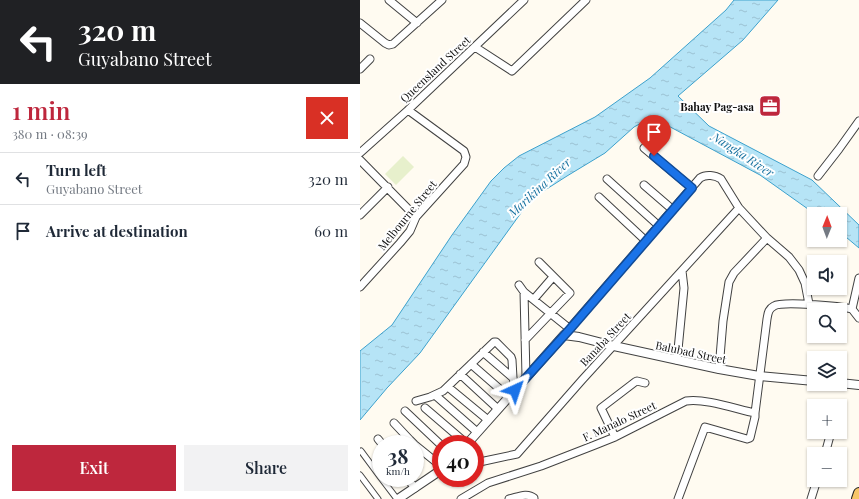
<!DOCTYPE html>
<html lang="en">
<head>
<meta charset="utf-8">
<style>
  :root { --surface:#fff; --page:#f2f2f3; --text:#1f2937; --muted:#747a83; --line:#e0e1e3; --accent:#be273d }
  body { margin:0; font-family:"Playfair Display",serif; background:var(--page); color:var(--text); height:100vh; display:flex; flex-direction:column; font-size:15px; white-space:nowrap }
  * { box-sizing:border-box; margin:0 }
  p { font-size:13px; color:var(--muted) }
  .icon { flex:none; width:22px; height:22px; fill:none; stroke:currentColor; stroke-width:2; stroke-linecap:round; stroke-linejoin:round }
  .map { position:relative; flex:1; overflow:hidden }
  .sheet { display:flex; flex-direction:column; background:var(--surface); width:360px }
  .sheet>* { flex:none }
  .hud { background:#202124; color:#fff; overflow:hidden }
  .needle { width:26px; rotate:1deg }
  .controls { position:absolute; left:447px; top:207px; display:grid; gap:8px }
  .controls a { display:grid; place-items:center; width:40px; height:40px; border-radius:0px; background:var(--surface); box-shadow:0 1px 3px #0004; font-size:20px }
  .speed { position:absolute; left:12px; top:435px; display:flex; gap:8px; font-size:20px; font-weight:700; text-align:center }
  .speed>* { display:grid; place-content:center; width:52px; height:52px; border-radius:50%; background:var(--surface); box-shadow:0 1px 3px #0004; line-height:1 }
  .speed small { font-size:10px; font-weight:400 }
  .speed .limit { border:6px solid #d22; background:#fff; color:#111 }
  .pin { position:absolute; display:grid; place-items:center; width:34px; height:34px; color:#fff; margin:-41px -17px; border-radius:50% 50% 50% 0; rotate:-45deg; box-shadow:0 0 4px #0007 }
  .pin .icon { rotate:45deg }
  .me { position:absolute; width:44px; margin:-22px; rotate:42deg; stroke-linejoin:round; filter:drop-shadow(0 0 3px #0008) }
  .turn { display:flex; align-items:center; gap:14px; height:84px; padding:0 12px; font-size:18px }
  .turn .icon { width:52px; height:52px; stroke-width:2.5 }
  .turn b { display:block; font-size:28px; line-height:34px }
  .round { display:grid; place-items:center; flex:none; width:42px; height:42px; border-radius:0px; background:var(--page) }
  .overview { display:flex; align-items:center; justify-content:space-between; height:68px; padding:0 12px }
  h1 { font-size:24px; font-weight:600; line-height:30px; color:var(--accent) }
  .action { display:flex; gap:8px; margin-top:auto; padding:8px 12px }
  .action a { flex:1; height:46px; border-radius:0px; background:var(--accent); color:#fff; font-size:16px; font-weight:600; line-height:46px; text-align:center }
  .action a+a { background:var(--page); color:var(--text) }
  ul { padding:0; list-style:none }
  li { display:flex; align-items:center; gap:12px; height:52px; padding:0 12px; border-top:1px solid var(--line) }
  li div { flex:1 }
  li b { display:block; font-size:15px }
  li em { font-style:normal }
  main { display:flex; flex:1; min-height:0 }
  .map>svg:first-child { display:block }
  .pitch { fill:#e7f0cc }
  .water { fill:url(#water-ripples); stroke:#3da1cc }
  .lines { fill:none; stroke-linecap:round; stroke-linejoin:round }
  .pedestrian-casing { stroke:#424242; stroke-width:7 }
  .minor-casing { stroke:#424242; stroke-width:9 }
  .tertiary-casing { stroke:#424242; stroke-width:10 }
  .primary-casing { stroke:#202020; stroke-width:12 }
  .pedestrian { stroke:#fff; stroke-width:5 }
  .minor { stroke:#fff; stroke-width:7 }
  .tertiary { stroke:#fff; stroke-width:8 }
  .primary { stroke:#f7c668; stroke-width:10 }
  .route-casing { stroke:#114b97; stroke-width:10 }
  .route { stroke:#1a73e8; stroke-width:7 }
  .labels { text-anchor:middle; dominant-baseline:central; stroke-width:4; stroke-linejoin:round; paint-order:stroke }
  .street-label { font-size:11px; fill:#0f0f0f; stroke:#fff }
  .poi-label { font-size:11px; font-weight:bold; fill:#0f0f0f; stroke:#fff; text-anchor:end }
  .water-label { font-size:12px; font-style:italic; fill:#1872a0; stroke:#fff }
</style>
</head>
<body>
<main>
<section class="sheet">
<div class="hud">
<div class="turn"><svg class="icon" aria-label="left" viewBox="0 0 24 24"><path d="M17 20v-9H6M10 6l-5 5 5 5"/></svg><div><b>320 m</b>Guyabano Street</div></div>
</div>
<div class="overview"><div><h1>1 min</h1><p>380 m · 08:39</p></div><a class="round" style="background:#d93025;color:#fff"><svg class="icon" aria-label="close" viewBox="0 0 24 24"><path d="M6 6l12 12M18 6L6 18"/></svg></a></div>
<ul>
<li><svg class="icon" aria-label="left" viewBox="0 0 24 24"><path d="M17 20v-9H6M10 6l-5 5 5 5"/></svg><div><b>Turn left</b><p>Guyabano Street</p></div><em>320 m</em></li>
<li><svg class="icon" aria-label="arrive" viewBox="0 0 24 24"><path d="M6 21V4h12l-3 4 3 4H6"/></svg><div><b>Arrive at destination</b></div><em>60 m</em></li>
</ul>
<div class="action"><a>Exit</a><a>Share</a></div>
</section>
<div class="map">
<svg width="499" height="499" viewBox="0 0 499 499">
  <defs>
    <pattern id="water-ripples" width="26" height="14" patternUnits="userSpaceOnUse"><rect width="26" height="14" fill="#b6e4f6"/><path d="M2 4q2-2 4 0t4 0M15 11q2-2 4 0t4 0" fill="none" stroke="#9bc2d2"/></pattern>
  </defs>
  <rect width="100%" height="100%" fill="#fffbf1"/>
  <path class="pitch" d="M43,156l11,11 -18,18 -11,-11z"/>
  <path class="water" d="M374,0h44l-35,40 -65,56 31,30 103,54 47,45v23l-19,-16v-18h-25l-55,-39 -99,-53 -9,-2 -7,1 -11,6 -29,26 -38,23 -36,23 -111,154 -33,35 -27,32v-69l32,-26 60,-90 39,-54 13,-13 15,-12 76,-39 55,-39 76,-68z"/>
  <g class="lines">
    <g class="pedestrian-casing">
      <path id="pedestrian" d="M1,451l20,27
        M0,475l18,24
        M21,478l16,21"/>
    </g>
    <g class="minor-casing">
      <path id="minor" d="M29,0l28,23
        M0,23l25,20 4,2 4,-1 49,-44
        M115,47l37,24 74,-71
        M0,69l10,-10
        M284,148l48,40
        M0,153l48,-43 116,-110
        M0,160l56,57
        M458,176l21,-27 20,-28
        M247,179l52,47
        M284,185l29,25
        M239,197l47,44
        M0,215l28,-28
        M159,285l5,7 46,37
        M0,287l40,-44 10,-12 6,-14 48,-53 2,-7 -2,-6 -56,-41
        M164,292l2,85
        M174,299l19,-22
        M492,309l7,-31
        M492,309l7,9
        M204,335l136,-157c6,-4 15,-3 21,1l18,29 28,30 22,19 10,13 6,13 4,21
        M165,340l45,-47 -31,-31
        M123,352l30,26
        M317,360l7,-72 -2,-17
        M111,364l38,33
        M359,369l4,-48 6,-39 5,-9 33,-35
        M100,374l38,35
        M88,387l40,33
        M75,395l42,37
        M56,401l14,-4 13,-6 51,-49h2l15,15 1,3 1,18 2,11
        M65,408l42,36
        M45,411l36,34
        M34,423l16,17 4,4
        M255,437l-14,-29 34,-26 2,-1 8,2
        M18,439l4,5
        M55,445l26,21
        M465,454l6,-22
        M115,463l42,-9 65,-74 157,-172
        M47,478l8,10
        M101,499l27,-16 53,-17 54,-21 20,-8 71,-36c19,-3 50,8 69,12
        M149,499c9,-2 18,-7 25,-1v1
        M318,499l27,-72 42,12 3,-1 5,-21v-4l12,-94c1,-5 1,-10 7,-13 8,-5 66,0 78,3
        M451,499l6,-19"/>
    </g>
    <g class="tertiary-casing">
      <path id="tertiary" d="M480,383l19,2
        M107,444l97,-109 15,2 35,9 105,23 40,7 55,5
        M38,499l43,-29"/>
    </g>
    <g class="primary-casing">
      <path id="primary" d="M497,499l2,-6"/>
    </g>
    <use href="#pedestrian" class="pedestrian"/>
    <use href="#minor" class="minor"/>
    <use href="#tertiary" class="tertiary"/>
    <use href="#primary" class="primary"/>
  </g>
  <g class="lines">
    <g class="route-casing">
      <path id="route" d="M155,390l55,-61 122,-141 -38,-32"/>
    </g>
    <use href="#route" class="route"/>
  </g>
  <defs>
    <g id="office-square" transform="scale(1.15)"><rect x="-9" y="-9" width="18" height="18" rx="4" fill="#be273d" stroke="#fff"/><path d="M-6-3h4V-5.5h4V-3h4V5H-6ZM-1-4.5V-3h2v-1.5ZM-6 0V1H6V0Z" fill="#fff"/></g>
  </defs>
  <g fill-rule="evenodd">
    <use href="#office-square" x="410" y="106"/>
  </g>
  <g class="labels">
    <g class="street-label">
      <text transform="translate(75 69) rotate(-43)">Queensland Street</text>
      <text transform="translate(47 215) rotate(-51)">Melbourne Street</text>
      <text transform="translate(245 339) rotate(-47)">Banaba Street</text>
      <text transform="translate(331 352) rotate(12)">Balubad Street</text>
      <text transform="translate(259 421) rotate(-25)">F. Manalo Street</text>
    </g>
    <g class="poi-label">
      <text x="394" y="106">Bahay Pag-asa</text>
    </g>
    <g class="water-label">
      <text transform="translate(383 154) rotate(33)">Nangka River</text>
      <text transform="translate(179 187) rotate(-43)">Marikina River</text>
    </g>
  </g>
</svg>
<div class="controls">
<a><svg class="needle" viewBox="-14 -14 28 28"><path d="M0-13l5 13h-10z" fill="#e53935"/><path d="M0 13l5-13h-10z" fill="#747a83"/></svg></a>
<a><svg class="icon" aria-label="sound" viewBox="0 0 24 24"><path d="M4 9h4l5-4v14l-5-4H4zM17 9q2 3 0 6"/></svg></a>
<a><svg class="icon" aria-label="search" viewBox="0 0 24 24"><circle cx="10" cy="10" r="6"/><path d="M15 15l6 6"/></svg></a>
<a><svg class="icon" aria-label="layers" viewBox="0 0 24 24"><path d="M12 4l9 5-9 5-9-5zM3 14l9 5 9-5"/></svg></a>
<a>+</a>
<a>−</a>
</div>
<div class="speed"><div>38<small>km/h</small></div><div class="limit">40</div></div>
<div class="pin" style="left:294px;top:156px;background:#d93025"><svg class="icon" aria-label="arrive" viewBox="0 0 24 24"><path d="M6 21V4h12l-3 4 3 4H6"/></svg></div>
<svg class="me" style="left:155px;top:390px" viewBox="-20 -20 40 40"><path d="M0-17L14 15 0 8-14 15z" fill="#1a73e8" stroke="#fff" stroke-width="4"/></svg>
</div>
</main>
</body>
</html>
